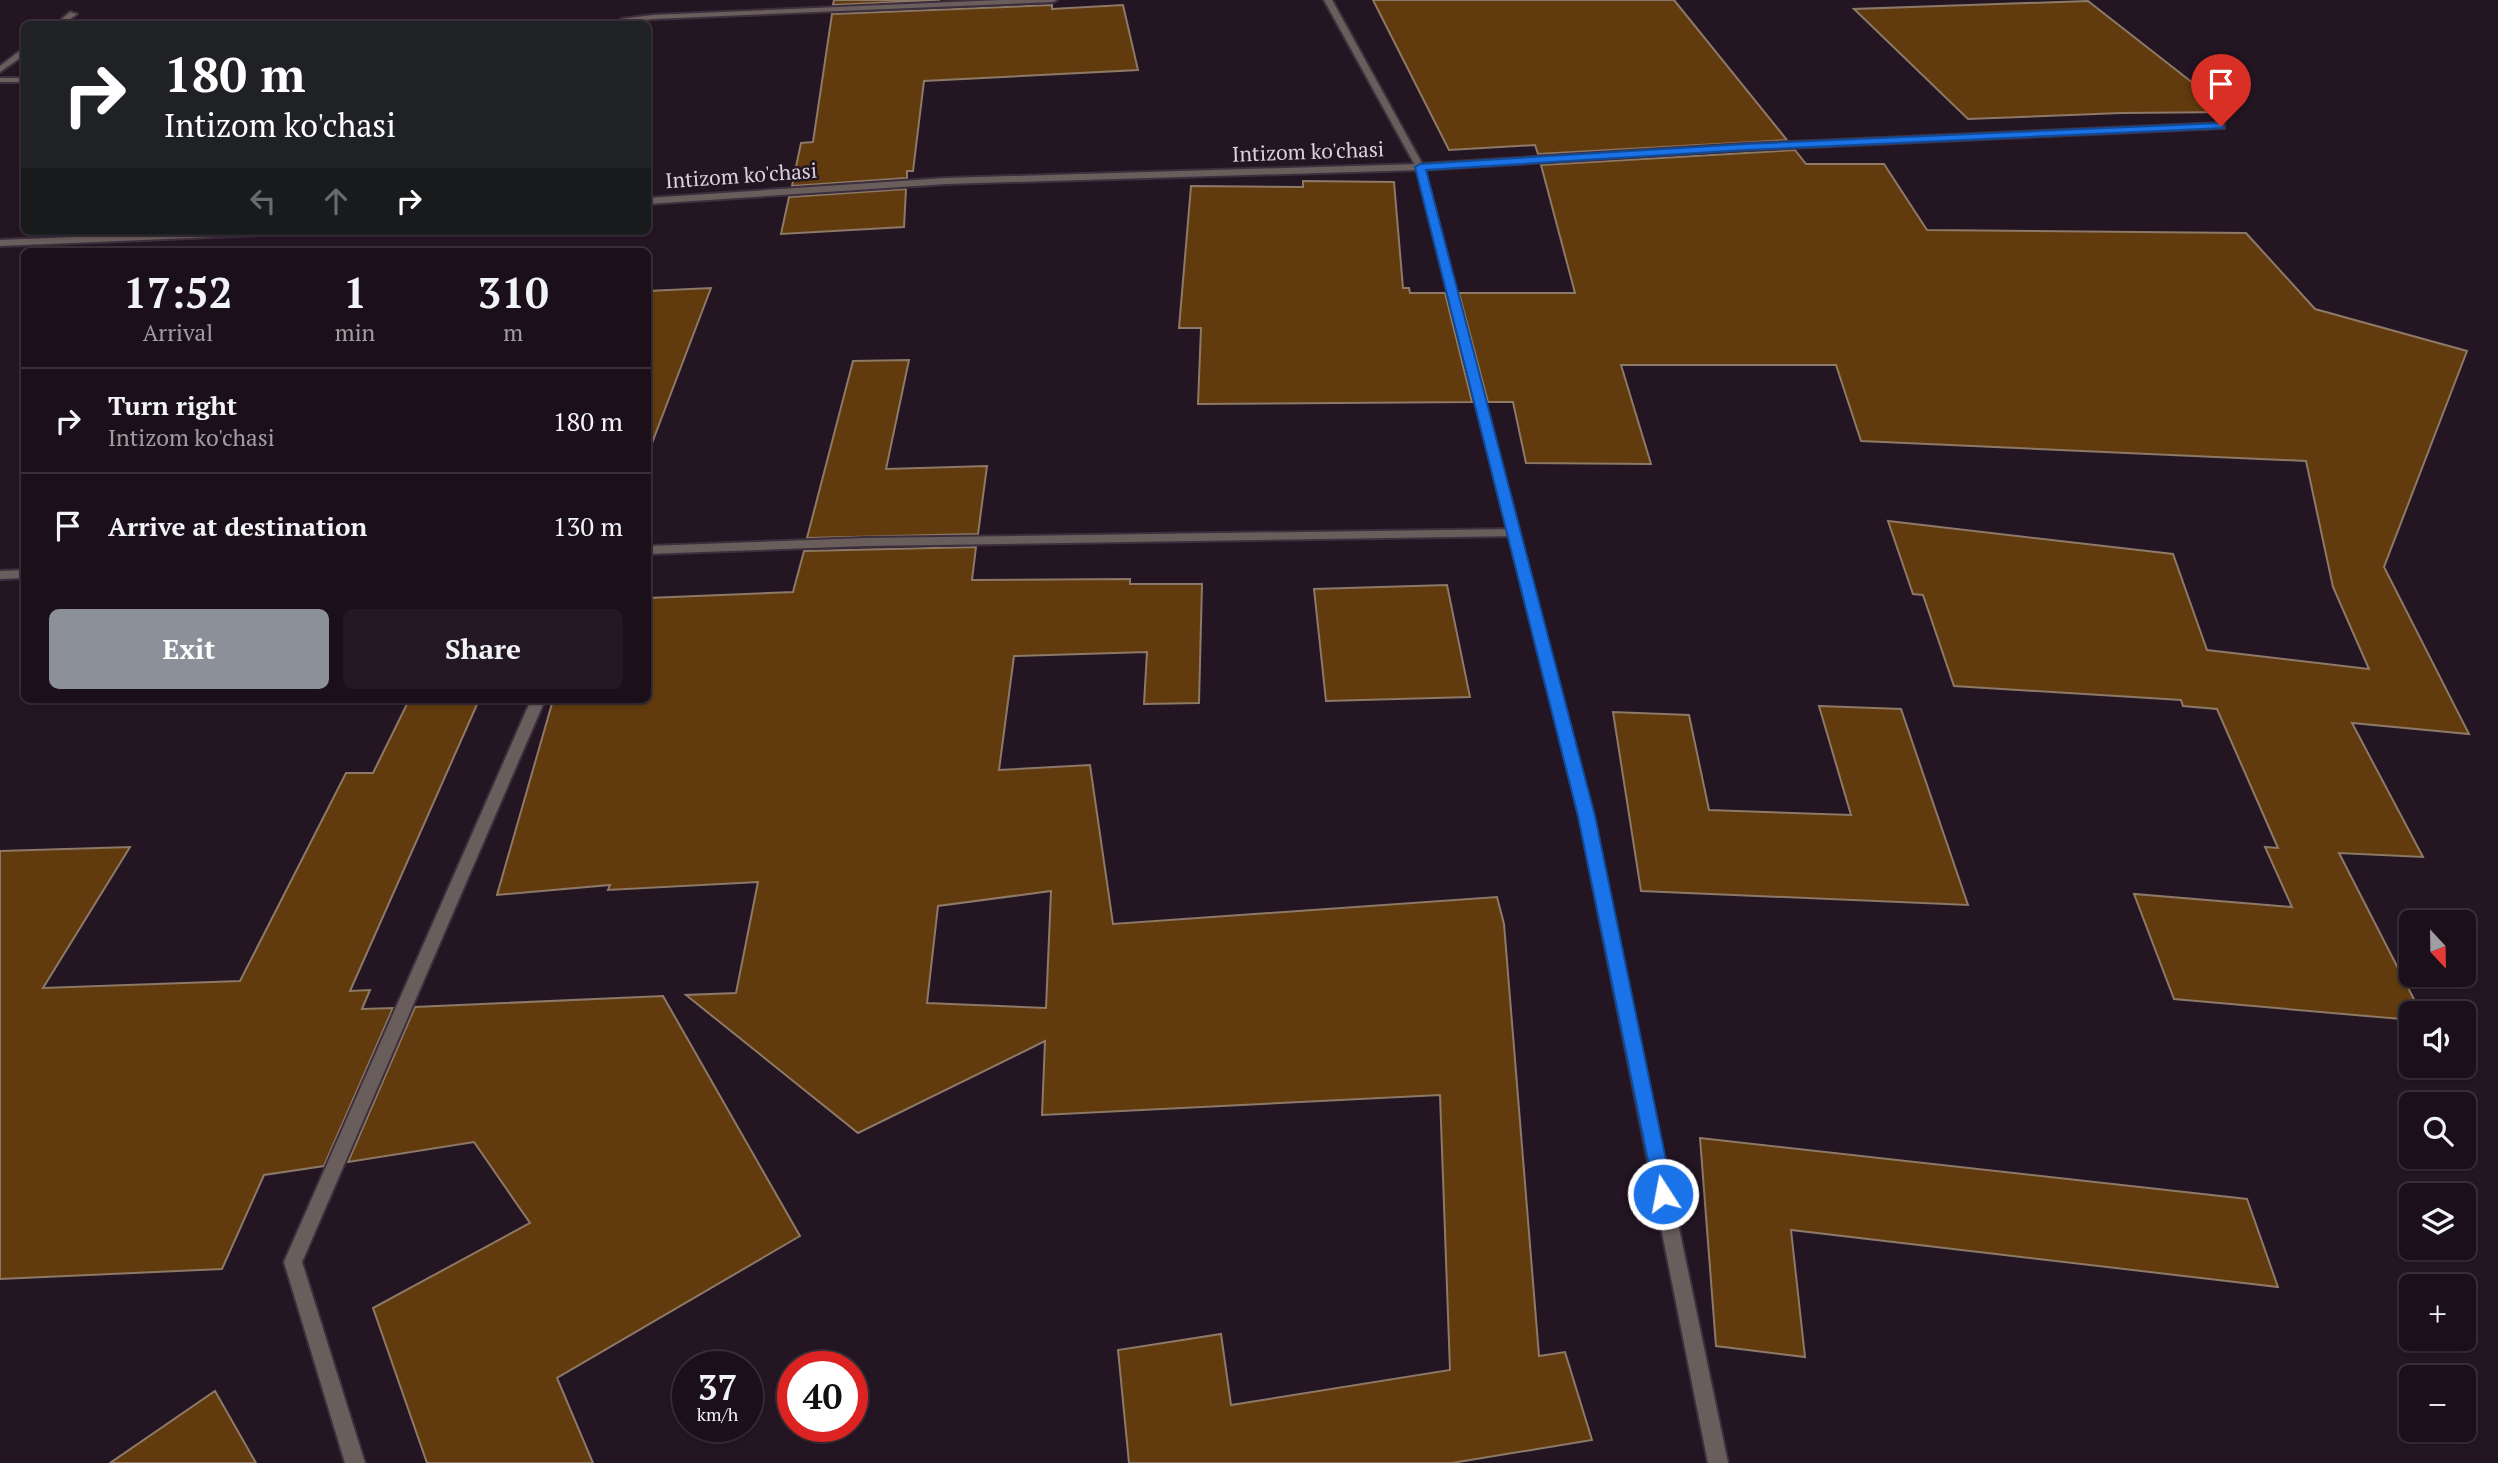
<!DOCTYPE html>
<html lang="en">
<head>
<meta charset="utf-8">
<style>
  :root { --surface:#1b101a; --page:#241923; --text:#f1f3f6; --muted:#a09da2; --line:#393039; --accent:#8c9099 }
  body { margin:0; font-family:"PT Serif",serif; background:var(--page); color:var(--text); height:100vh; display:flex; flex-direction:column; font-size:26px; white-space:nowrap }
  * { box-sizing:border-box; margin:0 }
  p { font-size:23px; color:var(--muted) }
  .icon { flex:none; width:38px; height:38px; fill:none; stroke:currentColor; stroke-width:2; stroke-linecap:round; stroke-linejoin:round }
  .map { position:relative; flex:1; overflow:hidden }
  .panel { position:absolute; left:21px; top:248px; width:630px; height:455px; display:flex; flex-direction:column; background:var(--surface); border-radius:10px; box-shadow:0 2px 5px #0004,0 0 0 2px var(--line) }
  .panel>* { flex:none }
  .hud { position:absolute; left:21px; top:21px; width:630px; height:214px; border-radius:10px; box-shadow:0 2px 5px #0004,0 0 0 2px var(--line); background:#202124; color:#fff; overflow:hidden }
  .needle { width:46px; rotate:158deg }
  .fabs { position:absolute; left:2399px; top:910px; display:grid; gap:14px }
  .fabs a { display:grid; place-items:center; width:77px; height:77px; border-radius:10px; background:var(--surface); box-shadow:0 2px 5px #0004,0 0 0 2px var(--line); font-size:35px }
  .speed { position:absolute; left:672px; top:1351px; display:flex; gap:14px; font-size:35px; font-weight:700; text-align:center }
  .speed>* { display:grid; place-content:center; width:91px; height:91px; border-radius:50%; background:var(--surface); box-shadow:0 2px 5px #0004,0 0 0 2px var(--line); line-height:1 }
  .speed small { font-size:18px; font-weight:400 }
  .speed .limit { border:10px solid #d22; background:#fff; color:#111 }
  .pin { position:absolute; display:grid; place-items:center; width:60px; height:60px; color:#fff; margin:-72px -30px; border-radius:50% 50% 50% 0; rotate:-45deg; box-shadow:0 0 7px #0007 }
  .pin .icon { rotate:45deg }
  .me { position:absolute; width:77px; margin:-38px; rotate:349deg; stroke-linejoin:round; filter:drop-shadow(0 0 5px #0008) }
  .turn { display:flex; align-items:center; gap:24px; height:147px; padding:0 28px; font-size:32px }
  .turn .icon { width:91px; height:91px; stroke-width:2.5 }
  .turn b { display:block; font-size:49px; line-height:60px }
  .lanes { display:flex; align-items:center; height:66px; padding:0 28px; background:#0003; justify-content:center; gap:35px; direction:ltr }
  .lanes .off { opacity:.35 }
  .eta { display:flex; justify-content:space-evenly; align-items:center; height:119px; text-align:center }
  .eta b { font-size:42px; font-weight:700; line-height:49px }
  .button { display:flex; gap:14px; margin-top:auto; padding:14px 28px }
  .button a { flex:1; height:80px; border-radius:10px; background:var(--accent); color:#fff; font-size:28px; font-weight:700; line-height:80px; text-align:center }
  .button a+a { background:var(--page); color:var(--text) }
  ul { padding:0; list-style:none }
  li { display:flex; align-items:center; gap:21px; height:105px; padding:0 28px; border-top:2px solid var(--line) }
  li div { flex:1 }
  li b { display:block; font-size:26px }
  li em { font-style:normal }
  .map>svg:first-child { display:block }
  .building { fill:#613b0d; stroke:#8d7967; stroke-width:2; fill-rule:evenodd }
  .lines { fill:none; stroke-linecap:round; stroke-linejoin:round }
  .minor-casing { stroke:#3e2f3d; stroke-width:4 }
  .tertiary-casing { stroke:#3e2f3d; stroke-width:4 }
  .minor { fill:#6a5e5d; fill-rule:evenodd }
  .tertiary { fill:#6a5e5d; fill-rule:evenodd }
  .route { fill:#1a73e8; stroke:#114b97; stroke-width:2 }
  .labels { text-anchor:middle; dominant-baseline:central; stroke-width:5; stroke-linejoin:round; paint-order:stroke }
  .far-street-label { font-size:21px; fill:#dbd1db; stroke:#241523 }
</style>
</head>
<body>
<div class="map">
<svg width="2498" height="1463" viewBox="0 0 2498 1463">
  <rect width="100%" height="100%" fill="#241523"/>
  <path class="building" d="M834,0h106l-107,5z
    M1373,0h301l113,140 -249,14 -3,-9 -86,5z
    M2088,1l142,111 -109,1 -153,6 -114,-110z
    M1052,5v4l71,-4 15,65 -214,11 -11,90h-6v7l-115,8 9,-43 12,-1 19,-128z
    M1795,150l11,14h78l43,66 319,3 69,76 152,42 -83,216 85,167 -117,-11 71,134 -84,-4 82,160h-9v7l-238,-21 -40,-105 158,13 -27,-60 13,1 -61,-139 -34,-3 -2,-6 -227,-14 -31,-91 -10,-1 -25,-73 285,33 34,96 162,19 -36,-82 -27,-126 -445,-20 -25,-76h-215l30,99 -125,-1 -13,-61h-25l-29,-109h116l-34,-128z
    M1303,181l91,1 9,106h6l1,5h35l27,109 -274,2 3,-76h-22l12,-142 112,1z
    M906,189l-2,38 -123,7 8,-37z
    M711,288l-59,155 -4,-1v-151z
    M909,360l-23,109 101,-3 -9,68 -171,4 46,-177z
    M976,547l-4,33 158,-1v5h72l-3,119 -55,1 3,-52 -133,4 -15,114 91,-5 23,159 384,-27 7,27 35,432 26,-4 27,88 -140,23h-323l-11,-113 103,-16 10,71 219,-35 -10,-275 -398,20 3,-74 -187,92 -172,-138 50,-2 22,-111 -150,8 2,-5 -113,10 56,-195h95v-102l145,-6 11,-41zM1051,891l-5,117 -119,-5 11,-97z
    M1447,585l23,112 -144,4 -12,-112z
    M409,700h70l-129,291 20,-1 -8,19 31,-1 -69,158 -60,9 -42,94 -222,10v-428l130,-4 -87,141 197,-7 106,-208h27z
    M1819,706l82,3 67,196 -327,-14 -28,-179 76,3 20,95 142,5z
    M663,996l137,240 -243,142 36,85h-166l-54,-155 157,-85 -56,-81 -126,20 67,-155z
    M1700,1138l547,61 31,88 -487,-57 14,127 -89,-11z
    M215,1391l41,72h-146z"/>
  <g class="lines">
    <g class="minor-casing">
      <path id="minor" d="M1001,0h56l-4,2 -400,17 -38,5 6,-5 32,-4z
        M70,12l7,2 -14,10h-7z
        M21,50h3v5l-24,17v-6z
        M0,78h24v4h-24z
        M2221,123l3,1v4l-479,22 -325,20 -474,14 -298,20v-6l298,-20 474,-14 325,-20z
        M217,231h72l-5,3 -284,12v-6z
        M1514,529l6,4 -2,3 -653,10 -217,8v-8l217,-8z
        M24,570v8l-24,1v-8z
        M531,700h14l-243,562 63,201h-20l-61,-201z"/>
    </g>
    <g class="tertiary-casing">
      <path id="tertiary" d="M1324,0h8l92,167 169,649 135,647h-20l-129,-647 -163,-649z"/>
    </g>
    <use href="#minor" class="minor"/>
    <use href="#tertiary" class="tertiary"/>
  </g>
  <path class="route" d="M2221,123l3,5 -479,22 -319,20 169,646 78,378 -3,6 -7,3 -7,-3 -78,-384 -163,-649 5,-3 325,-20z"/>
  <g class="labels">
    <g class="far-street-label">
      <text transform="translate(1308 151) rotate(-2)">Intizom ko'chasi</text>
      <text transform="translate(741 175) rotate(-4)">Intizom ko'chasi</text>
    </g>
  </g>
</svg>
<div class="fabs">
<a><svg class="needle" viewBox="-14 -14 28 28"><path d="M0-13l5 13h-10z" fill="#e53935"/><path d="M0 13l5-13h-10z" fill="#a09da2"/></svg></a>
<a><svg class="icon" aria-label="sound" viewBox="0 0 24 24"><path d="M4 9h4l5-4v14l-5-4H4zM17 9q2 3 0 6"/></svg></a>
<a><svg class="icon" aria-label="search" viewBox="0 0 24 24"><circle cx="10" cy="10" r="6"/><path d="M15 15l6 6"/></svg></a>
<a><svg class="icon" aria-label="layers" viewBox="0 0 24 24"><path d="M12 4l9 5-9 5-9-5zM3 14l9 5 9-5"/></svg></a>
<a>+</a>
<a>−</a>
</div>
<div class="speed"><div>37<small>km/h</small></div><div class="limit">40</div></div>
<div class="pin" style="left:2221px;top:126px;background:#d93025"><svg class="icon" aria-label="arrive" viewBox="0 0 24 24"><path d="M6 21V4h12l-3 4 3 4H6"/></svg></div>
<svg class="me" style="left:1663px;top:1194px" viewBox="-20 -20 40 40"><circle r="17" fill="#1a73e8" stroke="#fff" stroke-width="3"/><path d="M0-11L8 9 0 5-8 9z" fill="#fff"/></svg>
<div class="hud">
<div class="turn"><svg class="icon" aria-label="right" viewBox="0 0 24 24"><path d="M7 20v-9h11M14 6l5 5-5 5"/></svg><div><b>180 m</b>Intizom ko'chasi</div></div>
<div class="lanes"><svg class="icon off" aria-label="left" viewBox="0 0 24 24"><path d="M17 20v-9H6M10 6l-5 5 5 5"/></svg><svg class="icon off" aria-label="ahead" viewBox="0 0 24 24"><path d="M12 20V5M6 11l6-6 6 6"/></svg><svg class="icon" aria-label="right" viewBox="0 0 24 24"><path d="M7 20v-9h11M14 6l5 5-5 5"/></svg></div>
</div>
<section class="panel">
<div class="eta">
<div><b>17:52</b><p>Arrival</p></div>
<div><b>1</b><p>min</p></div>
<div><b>310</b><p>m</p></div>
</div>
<ul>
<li><svg class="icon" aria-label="right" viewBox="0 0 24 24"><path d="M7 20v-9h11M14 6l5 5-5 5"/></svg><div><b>Turn right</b><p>Intizom ko'chasi</p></div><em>180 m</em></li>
<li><svg class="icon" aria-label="arrive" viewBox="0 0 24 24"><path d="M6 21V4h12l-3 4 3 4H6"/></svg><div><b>Arrive at destination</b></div><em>130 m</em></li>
</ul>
<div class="button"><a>Exit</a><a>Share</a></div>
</section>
</div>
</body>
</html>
